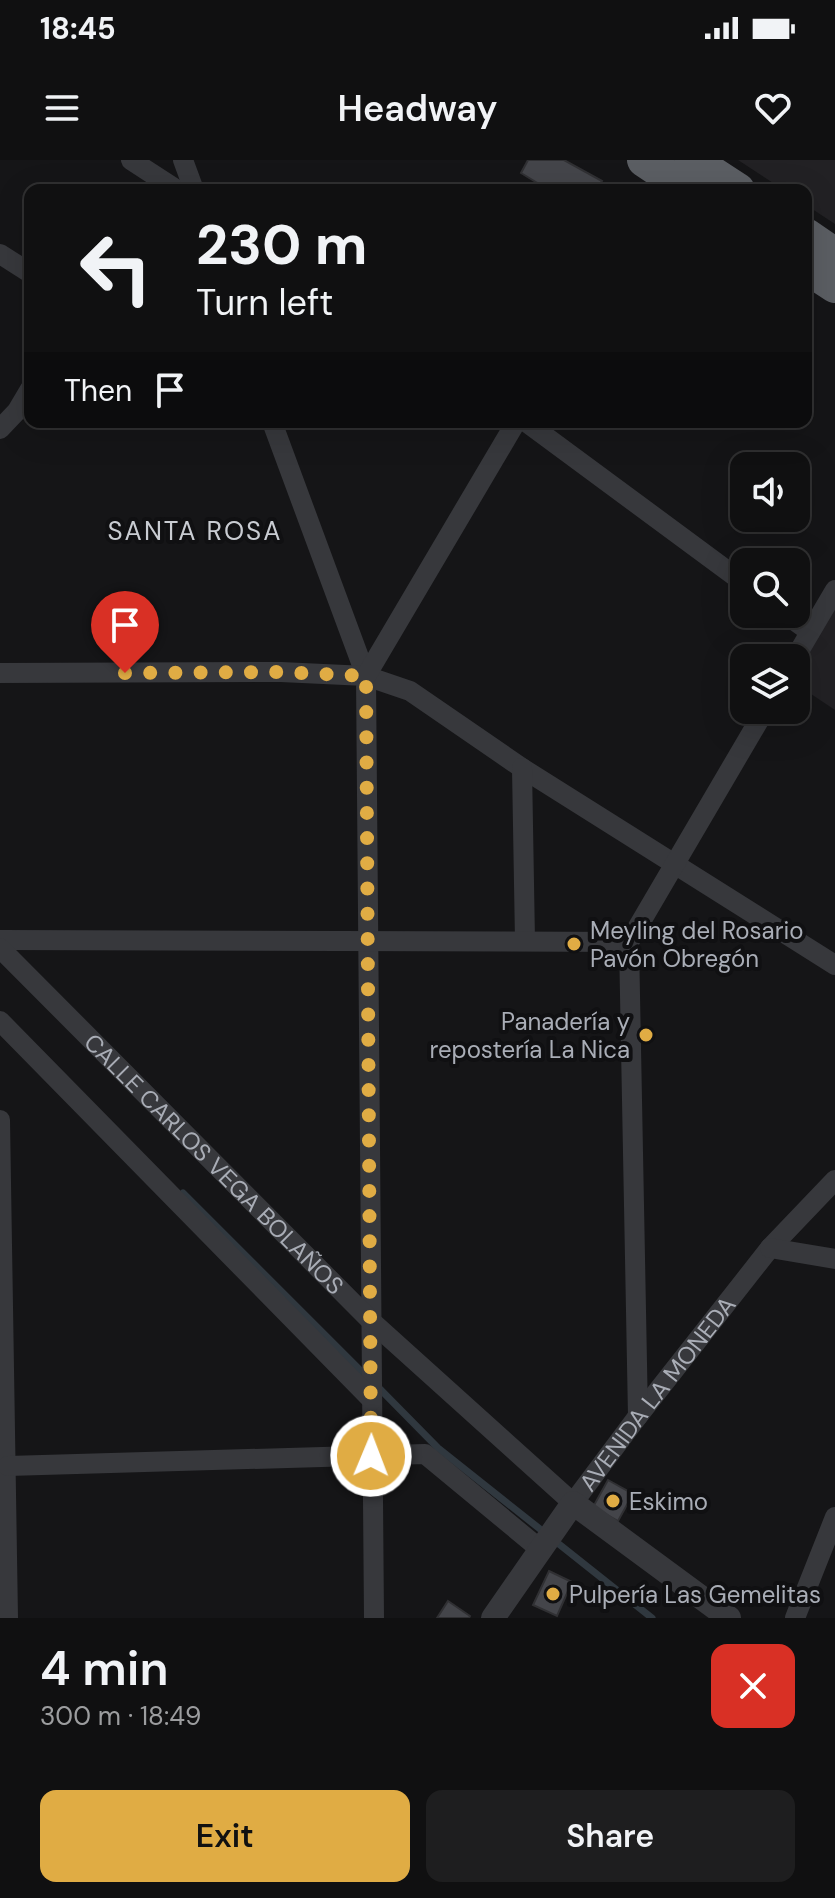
<!DOCTYPE html>
<html lang="en">
<head>
<meta charset="utf-8">
<style>
  :root { --surface:#101011; --page:#1e1e1f; --text:#f1f3f6; --muted:#9c9d9f; --line:#303031; --accent:#e0ac44 }
  body { margin:0; font-family:"DM Sans",sans-serif; background:var(--page); color:var(--text); height:100vh; display:flex; flex-direction:column; font-size:30px; white-space:nowrap }
  * { box-sizing:border-box; margin:0 }
  p { font-size:26px; color:var(--muted) }
  .icon { flex:none; width:44px; height:44px; fill:none; stroke:currentColor; stroke-width:2; stroke-linecap:round; stroke-linejoin:round }
  .map { position:relative; height:1458px; overflow:hidden }
  .side { display:flex; flex-direction:column; background:var(--surface); flex:1 }
  .side>* { flex:none }
  .banner { position:absolute; left:24px; top:24px; width:788px; height:244px; border-radius:16px; box-shadow:0 8px 32px #0002,0 0 0 2px var(--line); background:#101011; color:var(--text); overflow:hidden }
  .fabs { position:absolute; left:730px; top:292px; display:grid; gap:16px }
  .fabs a { display:grid; place-items:center; width:80px; height:80px; border-radius:16px; background:var(--surface); box-shadow:0 8px 32px #0002,0 0 0 2px var(--line); font-size:40px }
  .pin { position:absolute; display:grid; place-items:center; width:68px; height:68px; color:#fff; margin:-82px -34px; border-radius:50% 50% 50% 0; rotate:-45deg; box-shadow:0 0 8px #0007 }
  .pin .icon { rotate:45deg }
  .me { position:absolute; width:88px; margin:-44px; rotate:1deg; stroke-linejoin:round; filter:drop-shadow(0 0 6px #0008) }
  .turn { display:flex; align-items:center; gap:28px; height:168px; padding:0 40px; font-size:36px }
  .turn .icon { width:104px; height:104px; stroke-width:2.5 }
  .turn b { display:block; font-size:56px; line-height:68px }
  .then { display:flex; align-items:center; height:76px; padding:0 40px; background:#0003; gap:16px; font-size:30px }
  .round { display:grid; place-items:center; flex:none; width:84px; height:84px; border-radius:16px; background:var(--page) }
  .overview { display:flex; align-items:center; justify-content:space-between; height:136px; padding:0 40px }
  h1 { font-size:48px; font-weight:600; line-height:60px }
  .action { display:flex; gap:16px; margin-top:auto; padding:16px 40px }
  .action a { flex:1; height:92px; border-radius:16px; background:var(--accent); color:#111; font-size:32px; font-weight:600; line-height:92px; text-align:center }
  .action a+a { background:var(--page); color:var(--text) }
  .status { display:flex; justify-content:space-between; align-items:center; height:56px; padding:0 40px; background:var(--surface); direction:ltr }
  .status svg { height:22px; fill:currentColor }
  header { display:flex; justify-content:space-between; align-items:center; height:104px; padding:0 40px; background:var(--surface); font-size:36px; font-weight:600 }
  .map>svg:first-child { display:block }
  .built { fill:#222124 }
  .lines { fill:none; stroke-linecap:round; stroke-linejoin:round }
  .stream { stroke:#30383f; stroke-width:7 }
  .building { fill:#44454a; stroke:#303033; stroke-width:2 }
  .minor { stroke:#37383c; stroke-width:20 }
  .tertiary { stroke:#37383c; stroke-width:24 }
  .trunk { stroke:#5b5e63; stroke-width:34 }
  .route { stroke:#e0ac44; stroke-width:14; stroke-dasharray:0 25.2 }
  .poi-dot { fill:#e0ac44; stroke:#101012; stroke-width:3 }
  .labels { text-anchor:middle; dominant-baseline:central; stroke-width:8; stroke-linejoin:round; paint-order:stroke }
  .poi-label { font-size:24px; fill:#a9adb6; stroke:#101012; text-anchor:start }
  .street-label { font-size:24px; fill:#a9adb6; stroke:#101012 }
  .neighbourhood-label { font-size:26px; letter-spacing:2px; fill:#c9ccd2; stroke:#101012 }
</style>
</head>
<body>
<div class="status"><b>18:45</b><svg viewBox="0 0 49 12"><path d="M0 12V9h3v3zM5 12V6h3v6zM10 12V3h3v9zM15 12V0h3v12zM26 1h20v11H26zM47 4h2v5h-2z"/></svg></div>
<header><svg class="icon" aria-label="menu" viewBox="0 0 24 24"><path d="M4 6h16M4 12h16M4 18h16"/></svg>Headway<svg class="icon" aria-label="heart" viewBox="0 0 24 24"><path d="M12 20l-8-8c-3-5 5-10 8-4 3-6 11-1 8 4z"/></svg></header>
<div class="map">
<svg width="835" height="1458" viewBox="0 0 835 1458">
  <rect width="100%" height="100%" fill="#151517"/>
  <path class="built" d="M738,0h97v64l-29,-19v-15h-22z
    M835,437v113l-39,-26v-26z"/>
  <g class="lines">
    <path class="stream" d="M183,1033l184,184
      M376,1225l62,63 214,170"/>
  </g>
  <path class="building" d="M528,0h36l38,21 -5,9h-48l-28,-17z
    M608,1320l25,14 -15,27 -25,-14z
    M549,1411l23,11 -15,34 -24,-11z
    M448,1441l22,15 -1,2h-32z"/>
  <g class="lines">
    <g class="minor">
      <path d="M131,0l46,30"/>
      <path d="M183,0l11,30"/>
      <path d="M0,94l30,19"/>
      <path d="M272,262l94,254 8,942"/>
      <path d="M526,262l218,161"/>
      <path d="M0,269l17,-18 13,-22"/>
      <path d="M785,454l25,18"/>
      <path d="M795,498l40,-68"/>
      <path d="M0,513l281,-1 85,4 44,15 112,77 313,197"/>
      <path d="M366,516l150,-254"/>
      <path d="M522,608l3,173"/>
      <path d="M0,780l629,2"/>
      <path id="s1" d="M0,788l371,373 202,182 65,-87 132,-168 65,-68"/>
      <path d="M0,861l372,379"/>
      <path d="M0,960l8,498"/>
      <path d="M770,1088l65,11"/>
      <path d="M638,1256l-9,-474 136,-232"/>
      <path d="M8,1306l417,-12 116,96"/>
      <path d="M795,1458l40,-101"/>
    </g>
    <path class="tertiary" d="M493,1458l80,-115 156,115"/>
    <path class="trunk" d="M644,0l45,30
      M692,0l46,30
      M806,75l29,20
      M806,107l29,19"/>
  </g>
  <g class="lines">
    <path class="route" d="M125,513l156,-1 85,4 5,780"/>
  </g>
  <g class="poi-dot">
    <circle cx="574" cy="784" r="8"/>
    <circle cx="646" cy="875" r="8"/>
    <circle cx="613" cy="1341" r="8"/>
    <circle cx="553" cy="1434" r="8"/>
  </g>
  <g class="labels">
    <g class="poi-label">
      <text x="590" y="770">Meyling del Rosario<tspan x="590" dy="28">Pavón Obregón</tspan></text>
      <text x="630" y="861" text-anchor="end">Panadería y<tspan x="630" dy="28">repostería La Nica</tspan></text>
      <text x="629" y="1341">Eskimo</text>
      <text x="569" y="1434">Pulpería Las Gemelitas</text>
    </g>
    <g class="street-label">
      <text stroke="none"><textPath href="#s1" startOffset="304">CALLE CARLOS VEGA BOLAÑOS</textPath></text>
      <text stroke="none"><textPath href="#s1" startOffset="936">AVENIDA LA MONEDA</textPath></text>
    </g>
    <g class="neighbourhood-label">
      <text x="195" y="371">SANTA ROSA</text>
    </g>
  </g>
</svg>
<div class="fabs">
<a><svg class="icon" aria-label="sound" viewBox="0 0 24 24"><path d="M4 9h4l5-4v14l-5-4H4zM17 9q2 3 0 6"/></svg></a>
<a><svg class="icon" aria-label="search" viewBox="0 0 24 24"><circle cx="10" cy="10" r="6"/><path d="M15 15l6 6"/></svg></a>
<a><svg class="icon" aria-label="layers" viewBox="0 0 24 24"><path d="M12 4l9 5-9 5-9-5zM3 14l9 5 9-5"/></svg></a>
</div>
<div class="pin" style="left:125px;top:513px;background:#d93025"><svg class="icon" aria-label="arrive" viewBox="0 0 24 24"><path d="M6 21V4h12l-3 4 3 4H6"/></svg></div>
<svg class="me" style="left:371px;top:1296px" viewBox="-20 -20 40 40"><circle r="17" fill="#e0ac44" stroke="#fff" stroke-width="3"/><path d="M0-11L8 9 0 5-8 9z" fill="#fff"/></svg>
<div class="banner">
<div class="turn"><svg class="icon" aria-label="left" viewBox="0 0 24 24"><path d="M17 20v-9H6M10 6l-5 5 5 5"/></svg><div><b>230 m</b>Turn left</div></div>
<div class="then">Then<svg class="icon" aria-label="arrive" viewBox="0 0 24 24"><path d="M6 21V4h12l-3 4 3 4H6"/></svg></div>
</div>
</div>
<section class="side">
<div class="overview"><div><h1>4 min</h1><p>300 m · 18:49</p></div><a class="round" style="background:#d93025;color:#fff"><svg class="icon" aria-label="close" viewBox="0 0 24 24"><path d="M6 6l12 12M18 6L6 18"/></svg></a></div>
<div class="action"><a>Exit</a><a>Share</a></div>
</section>
</body>
</html>
